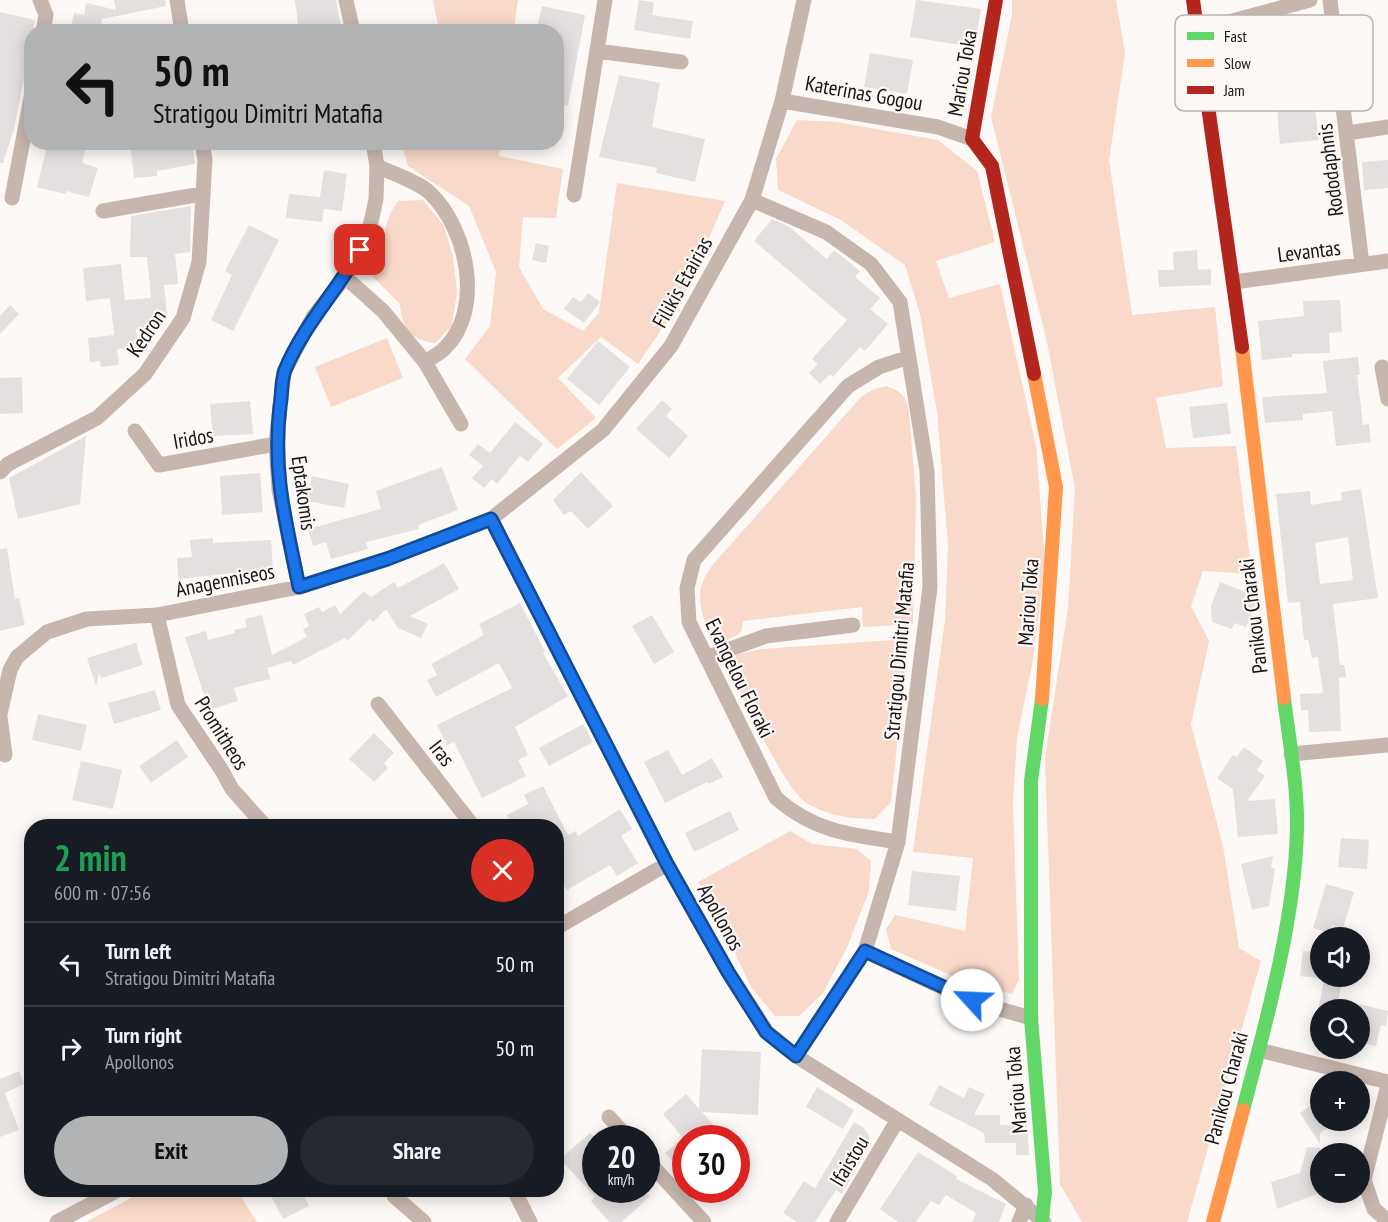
<!DOCTYPE html>
<html lang="en">
<head>
<meta charset="utf-8">
<style>
  :root { --surface:#171b24; --page:#242831; --text:#f1f3f6; --muted:#9ea1a6; --line:#363941; --accent:#b2b3b4 }
  body { margin:0; font-family:"PT Sans Narrow",sans-serif; background:var(--page); color:var(--text); height:100vh; display:flex; flex-direction:column; font-size:22px; white-space:nowrap }
  * { box-sizing:border-box; margin:0 }
  p { font-size:20px; color:var(--muted) }
  .icon { flex:none; width:33px; height:33px; fill:none; stroke:currentColor; stroke-width:2; stroke-linecap:round; stroke-linejoin:round }
  .map { position:relative; flex:1; overflow:hidden }
  .sheet { position:absolute; left:24px; top:819px; width:540px; height:378px; display:flex; flex-direction:column; background:var(--surface); border-radius:24px; box-shadow:0 3px 15px #0003 }
  .sheet>* { flex:none }
  .hud { position:absolute; left:24px; top:24px; width:540px; height:126px; border-radius:24px; box-shadow:0 3px 15px #0003; background:#b2b3b4; color:#111; overflow:hidden }
  .fabs { position:absolute; left:1310px; top:927px; display:grid; gap:12px }
  .fabs a { display:grid; place-items:center; width:60px; height:60px; border-radius:50%; background:var(--surface); box-shadow:0 3px 15px #0003; font-size:30px }
  .speed { position:absolute; left:582px; top:1125px; display:flex; gap:12px; font-size:30px; font-weight:700; text-align:center }
  .speed>* { display:grid; place-content:center; width:78px; height:78px; border-radius:50%; background:var(--surface); box-shadow:0 3px 15px #0003; line-height:1 }
  .speed small { font-size:15px; font-weight:400 }
  .speed .limit { border:9px solid #d22; background:#fff; color:#111 }
  .pin { position:absolute; display:grid; place-items:center; width:51px; height:51px; color:#fff; margin:-26px; border-radius:12px; box-shadow:0 3px 9px #0006 }
  .me { position:absolute; width:66px; margin:-33px; rotate:295deg; stroke-linejoin:round; filter:drop-shadow(0 0 4px #0008) }
  .turn { display:flex; align-items:center; gap:21px; height:126px; padding:0 30px; font-size:27px }
  .turn .icon { width:78px; height:78px; stroke-width:2.5 }
  .turn b { display:block; font-size:42px; line-height:51px }
  .round { display:grid; place-items:center; flex:none; width:63px; height:63px; border-radius:32px; background:var(--page) }
  .summary { display:flex; align-items:center; justify-content:space-between; height:102px; padding:0 30px }
  h1 { font-size:36px; font-weight:700; line-height:45px; color:#1e9e55 }
  .button { display:flex; gap:12px; margin-top:auto; padding:12px 30px }
  .button a { flex:1; height:69px; border-radius:36px; background:var(--accent); color:#111; font-size:24px; font-weight:700; line-height:69px; text-align:center }
  .button a+a { background:var(--page); color:var(--text) }
  ul { padding:0; list-style:none }
  li { display:flex; align-items:center; gap:18px; height:84px; padding:0 30px; border-top:2px solid var(--line) }
  li div { flex:1 }
  li b { display:block; font-size:22px }
  li em { font-style:normal }
  .map>svg:first-child { display:block }
  .green { fill:#f9d9c9 }
  .building { fill:#e3e0df; fill-rule:evenodd }
  .lines { fill:none; stroke-linecap:round; stroke-linejoin:round }
  .street { stroke:#c7b6ae; stroke-width:15 }
  .fast { stroke:#63d668; stroke-width:14 }
  .slow { stroke:#ff974d; stroke-width:14 }
  .jam { stroke:#b3261e; stroke-width:14 }
  .route-casing { stroke:#114b97; stroke-width:15 }
  .route { stroke:#1a73e8; stroke-width:10 }
  .labels { text-anchor:middle; dominant-baseline:central; stroke-width:4.5; stroke-linejoin:round; paint-order:stroke }
  .street-label { font-size:21px; fill:#151313; stroke:#fdf8f6 }
  .key { fill:#fdf8f6; stroke:#b7b3b2; stroke-width:1.5 }
  .key-label { font-size:16px; fill:#151313 }
</style>
</head>
<body>
<div class="map">
<svg width="1388" height="1222" viewBox="0 0 1388 1222">
  <rect width="100%" height="100%" fill="#fcf9f7"/>
  <path class="green" d="M433,0h85l-4,29 -1,3 -74,-1z
    M1012,0h104l9,53 -16,107 23,155 83,-8 8,79 -67,12 10,50 70,-2 16,128 -49,-3 -12,35 18,35 -18,83 32,122 16,102 22,13 -74,261h-105l-22,-38 -15,-427 23,-149 7,-119 -28,-147 -56,-225 21,-102z
    M797,120l39,2 102,18 39,31 18,71 -59,19 13,37 51,-14 36,162 9,114 -12,100 -16,78 -4,66 6,176 -7,14 -50,-14 -71,-31 -5,-20 9,-14 70,16 8,-73 -60,-6 32,-232 3,-75 -11,-133 -17,-98 -15,-49 -64,-45 -63,-30 -2,-31z
    M401,143h99l-1,13 64,13 -7,49 -33,-1 -4,50 24,42 40,22 16,-18 18,-130 108,18 -42,97 -45,66 -37,-27 -43,41 38,40 -39,31 -92,-90 25,-33 6,-54 -27,-66 -61,-40z
    M423,200l21,26 9,31 4,35 -5,34 -17,17c-25,-3 -33,-15 -35,-39l-27,-27c2,-18 7,-22 10,-36 5,-20 3,-22 15,-40z
    M387,338l16,40 -72,29 -16,-40z
    M886,386c15,5 20,10 23,26l7,84 -3,128 -50,3 -1,-20 -119,14 -2,11c-29,25 -45,-21 -40,-44 1,-7 6,-14 10,-21l151,-171 12,-7z
    M908,639l-17,163 -16,17c-23,0 -46,-3 -67,-15 -23,-13 -63,-103 -77,-130l5,-19 25,-6z
    M790,831l22,13 45,5 14,12 -2,30 -22,56 -24,46 -24,23h-24l-24,-29 -36,-77 -17,-28z
    M138,1190h99l20,32h-171l43,-23z"/>
  <path class="building" d="M114,0h51l1,6 -64,13 -2,13h-30l4,-19 10,2 2,-12 30,7z
    M295,0h41l6,32h-43z
    M639,0l15,2 -2,13 41,6 -3,18 -56,-9z
    M916,0l65,9 -7,38 -64,-10z
    M542,6l43,9 -17,91 -12,-2v-72h-20z
    M0,12l35,8 -21,109 -11,34h-3z
    M1307,45l12,95 -39,4 -8,-95z
    M870,53l43,7 -6,34 -43,-7z
    M619,75l41,8 -8,44 53,12 -10,43 -39,-9 1,-5 -58,-11z
    M48,142h39l-5,21 16,5 -9,29 -23,-6 -1,3 -28,-7z
    M130,142h62l3,22 -38,7v5l-23,2z
    M1388,160v28l-24,2 -2,-28z
    M324,170l23,4 -5,37 -18,-2 -2,13 -36,-4 3,-24 31,3z
    M191,206l-1,46 -15,2 3,30 -14,1 3,28 -12,1 2,13 -21,2 2,18 -21,2 2,16 -18,2 -1,-6 -10,1 -2,-24 26,-3 -4,-37 -24,3 -3,-33 38,-4 4,36 26,-2 -4,-41h-17l1,-41z
    M772,219l16,7 39,33 7,-9 26,21 -5,6 25,21 -10,11 18,15 -23,27 -5,-4 -27,30 -3,-3 -10,10 -11,-11 9,-9 -6,-5 35,-39 -93,-79z
    M249,225l30,15 -46,91 -22,-11 21,-45 -7,-4z
    M536,243l13,3 -3,17 -14,-3z
    M1197,250l1,20 13,-1v16l-52,2 -1,-17h16l-1,-18z
    M588,293l12,9 -16,21 -20,-14 9,-12 8,5z
    M1340,300l2,32 -13,1 1,20 -38,1v3l-30,3 -4,-39 46,-5 -1,-15z
    M10,305l9,9 -19,20v-18z
    M598,341l32,26 -31,38 -32,-26z
    M1358,357l2,18h-3l6,50 6,-1 2,18 -35,4 -4,-35 -29,3v6l-38,3 -3,-26 65,-4 -4,-32z
    M22,377l1,36 -23,1v-36z
    M662,400l10,9 -6,7 22,20 -19,22 -33,-29z
    M250,401l3,33 -40,2 -3,-32z
    M1227,403l4,31 -38,4 -4,-31z
    M515,422l28,22 -15,18 -8,-6 -23,28 -5,-5 -8,9 -12,-10 11,-12 -14,-11 9,-11 12,9z
    M86,436l-6,68 -62,15 -9,-41z
    M442,467l16,43 -40,15 1,4 -53,13 2,7 -37,10 -5,-17 -13,4 -5,-17 73,-20 -5,-18z
    M581,472l32,34 -25,23 -17,-18 -7,4 -11,-15z
    M260,473l3,39 -41,3 -2,-39z
    M312,476l37,8 -5,24 -37,-7z
    M1361,489l17,109 -45,6 7,61h4l2,12 -7,1 2,53 -32,1 -1,-22h-7l-1,-16 23,-1 -5,-36 -6,1 -4,-18h-4l-4,-38 -12,1 -12,-109 34,-3 1,14 31,-5 -1,-8zM1348,537l5,43 -33,4 -5,-41z
    M213,538v5l58,-3 2,29 -95,10 -1,-21 15,-1 -2,-17z
    M7,548l8,51 4,-1 6,27 -25,6v-82z
    M444,563l15,26 -49,27 18,8 -7,14 -23,-10 -12,-19 -13,13 -3,-3 -23,22 -2,-3 -52,27 -2,-4 -24,7 3,11 -36,9 4,13 -29,9 -24,-73 21,-6 2,9 27,-7 -1,-3 13,-3 -2,-8 17,-4 10,40 35,-18 -4,-8 6,-3 -5,-12 15,-7 3,5 13,-7 5,9 24,-23 7,6 23,-15 4,6z
    M1220,582l38,15 -12,30 -12,-4 -2,6 -20,-7 -1,-16z
    M520,603l25,49 -2,1 25,43 -53,31 13,28 -10,5 8,16 -44,22 -28,-56 -7,3 -10,-20 75,-37 -13,-25 -63,34 -9,-17 10,-5 -6,-11 53,-29 -5,-11z
    M652,615l22,37 -20,12 -22,-38z
    M136,643l7,22 -42,13 -2,-5 -3,13 -9,-28z
    M155,690l6,20 -47,14 -6,-21z
    M38,714l49,11 -6,26 -49,-11z
    M583,724l10,18 -44,24 -10,-18z
    M374,733l20,20 -10,10 4,5 -14,14 -25,-23z
    M177,740l11,17 -37,26 -12,-17z
    M1244,747l19,14 -6,9 8,6 -18,25 28,-2 3,35 -40,3 -5,-48 -16,-11 16,-23 4,2z
    M668,750l14,25 30,-17 11,19 -14,7 -2,-2 -42,21 -21,-41z
    M81,761l41,9 -9,39 -41,-9z
    M543,786l25,49 8,-4 2,5 42,-27 12,20 -11,7 17,27 -21,13 -7,-11 -43,25 -11,-18v-46h-43l-6,-11 21,-11 -4,-9z
    M730,811l9,19 -45,22 -9,-19z
    M1341,838l28,2 -2,29 -29,-2z
    M1273,856l-2,12 4,1 -6,37 -17,4 -11,-46z
    M912,871l48,5 -4,35 -48,-6z
    M1326,884l28,8 -11,37 -11,-4 -2,8 -17,-5z
    M1303,951l17,2v25l-20,-2z
    M1325,976h11l-1,9 6,2 -5,23h-18z
    M1359,1004l29,7 -2,15 -5,-1 -5,21 -17,-4z
    M702,1049l59,3 -3,63 -56,-3 18,20 -7,6h-27v24l-7,6 -14,-15 18,-15 -20,-24 23,-20 13,15z
    M19,1071l5,13 -19,9 14,37 -19,7v-58z
    M939,1085l25,13 5,-11 16,7 -11,21h26v10h27l2,30h-13v-12h-31l-1,-10 -55,-28z
    M817,1087l37,23 -11,19 -37,-22z
    M1320,1100v20h20l-20,13v11l-20,-31z
    M854,1122l10,6 5,7 1,9 -28,50 -6,-4 -21,32h-18l-14,-9 21,-32 11,7z
    M590,1133l6,6v51h48l6,6 -28,26h-13l-18,-21 4,-4 -35,-38z
    M1307,1147l13,1v45l-43,16 -6,-27 29,-9z
    M918,1152l39,24 -1,3 50,25 -7,18h-27l4,-9 -30,-18 -7,10 -8,-4 -15,21h-18l-18,-13z
    M268,1190h33l8,16 -26,13z"/>
  <g class="lines">
    <path class="street" d="M40,0l6,15 -3,17
      M177,0l5,32
      M346,0l7,32
      M1330,0l32,264
      M1199,30l111,-30
      M597,51l84,11
      M782,101l156,26 34,12
      M1347,133l41,-6
      M377,166c14,7 42,16 53,27 37,35 55,117 14,156 -5,5 -13,9 -19,13
      M574,195l31,-195
      M12,198l20,-105
      M752,200l74,32 45,32 29,38 27,169 3,116 -32,255 -33,109 -69,105
      M103,211l99,-17
      M345,277l38,34 42,51 36,62
      M1234,282l154,-21
      M1382,367l6,32
      M135,431l24,34 117,-21
      M0,472l8,-8 89,-46 48,-44 38,-56 16,-56 6,-102 -3,-18
      M491,519l176,345 61,108 39,60 29,24 196,123 52,43
      M299,587l-20,-97 -3,-46 8,-72 29,-55 32,-40 22,-37 9,-41 1,-33 -4,-24
      M157,615l21,90 43,64 11,20 33,37
      M708,657l58,-21 87,-11
      M378,704l95,122
      M0,714l10,-44 7,-13 30,-25 40,-13 70,-4 142,-28 88,-28 104,-40 112,-89 68,-84 81,-146 30,-99 22,-101
      M0,717l5,38
      M1291,754l97,-9
      M898,842c-48,-7 -85,-11 -122,-44l-87,-176 -2,-34 7,-28 154,-174 31,-19 30,-10
      M556,928l111,-64
      M865,951l106,50 60,17
      M1259,1050l129,32
      M1388,1085l-24,95 10,29 14,12
      M609,1117l19,21
      M646,1159l58,63
      M514,1190l16,32
      M394,1196l30,26
      M57,1222l61,-32
      M837,1222l60,-101
      M1019,1222l7,-17"/>
    <path class="fast" d="M1042,699l-11,82v237l14,174 -3,27
      M1243,1110c23,-88 52,-190 54,-281 1,-43 -8,-88 -13,-131"/>
    <path class="slow" d="M1242,347l42,351
      M1034,374l22,113 -14,212
      M1213,1222l30,-112"/>
    <path class="jam" d="M996,0l-24,139 20,27 42,208
      M1193,0l49,347"/>
  </g>
  <g class="lines">
    <g class="route-casing">
      <path id="route" d="M360,250c-23,41 -57,76 -75,120 -4,11 -3,25 -5,36 -8,67 6,116 19,181l88,-28 104,-40 176,345 61,108 38,60 30,24 69,-105 107,49"/>
    </g>
    <use href="#route" class="route"/>
  </g>
  <g class="labels">
    <g class="street-label">
      <text transform="translate(962 73) rotate(-80)">Mariou Toka</text>
      <text transform="translate(864 93) rotate(10)">Katerinas Gogou</text>
      <text transform="translate(1330 170) rotate(-97)">Rododaphnis</text>
      <text transform="translate(1309 251) rotate(-7)">Levantas</text>
      <text transform="translate(682 282) rotate(-61)">Filikis Etairias</text>
      <text transform="translate(146 333) rotate(-56)">Kedron</text>
      <text transform="translate(193 438) rotate(-10)">Iridos</text>
      <text transform="translate(304 493) rotate(82)">Eptakomis</text>
      <text transform="translate(225 580) rotate(-11)">Anagenniseos</text>
      <text transform="translate(1028 602) rotate(-86)">Mariou Toka</text>
      <text transform="translate(1253 616) rotate(-97)">Panikou Charaki</text>
      <text transform="translate(899 651) rotate(-85)">Stratigou Dimitri Matafia</text>
      <text transform="translate(740 678) rotate(64)">Evangelou Floraki</text>
      <text transform="translate(222 733) rotate(58)">Promitheos</text>
      <text transform="translate(442 753) rotate(52)">Iras</text>
      <text transform="translate(721 917) rotate(61)">Apollonos</text>
      <text transform="translate(1226 1088) rotate(-75)">Panikou Charaki</text>
      <text transform="translate(1016 1090) rotate(-95)">Mariou Toka</text>
      <text transform="translate(849 1161) rotate(-59)">Ifaistou</text>
    </g>
  </g>
  <rect x="1175" y="15" width="198" height="96" rx="9" class="key"/>
  <rect x="1187" y="32" width="27" height="8" fill="#63d668"/>
  <rect x="1187" y="59" width="27" height="8" fill="#ff974d"/>
  <rect x="1187" y="86" width="27" height="8" fill="#b3261e"/>
  <g class="key-label">
    <text x="1224" y="42">Fast</text>
    <text x="1224" y="69">Slow</text>
    <text x="1224" y="96">Jam</text>
  </g>
</svg>
<div class="fabs">
<a><svg class="icon" aria-label="sound" viewBox="0 0 24 24"><path d="M4 9h4l5-4v14l-5-4H4zM17 9q2 3 0 6"/></svg></a>
<a><svg class="icon" aria-label="search" viewBox="0 0 24 24"><circle cx="10" cy="10" r="6"/><path d="M15 15l6 6"/></svg></a>
<a>+</a>
<a>−</a>
</div>
<div class="speed"><div>20<small>km/h</small></div><div class="limit">30</div></div>
<div class="pin" style="left:360px;top:250px;background:#d93025"><svg class="icon" aria-label="arrive" viewBox="0 0 24 24"><path d="M6 21V4h12l-3 4 3 4H6"/></svg></div>
<svg class="me" style="left:972px;top:1000px" viewBox="-20 -20 40 40"><circle r="19" fill="#fff"/><path d="M0-13L10 11 0 6-10 11z" fill="#1a73e8"/></svg>
<div class="hud">
<div class="turn"><svg class="icon" aria-label="left" viewBox="0 0 24 24"><path d="M17 20v-9H6M10 6l-5 5 5 5"/></svg><div><b>50 m</b>Stratigou Dimitri Matafia</div></div>
</div>
<section class="sheet">
<div class="summary"><div><h1>2 min</h1><p>600 m · 07:56</p></div><a class="round" style="background:#d93025;color:#fff"><svg class="icon" aria-label="close" viewBox="0 0 24 24"><path d="M6 6l12 12M18 6L6 18"/></svg></a></div>
<ul>
<li><svg class="icon" aria-label="left" viewBox="0 0 24 24"><path d="M17 20v-9H6M10 6l-5 5 5 5"/></svg><div><b>Turn left</b><p>Stratigou Dimitri Matafia</p></div><em>50 m</em></li>
<li><svg class="icon" aria-label="right" viewBox="0 0 24 24"><path d="M7 20v-9h11M14 6l5 5-5 5"/></svg><div><b>Turn right</b><p>Apollonos</p></div><em>50 m</em></li>
</ul>
<div class="button"><a>Exit</a><a>Share</a></div>
</section>
</div>
</body>
</html>
